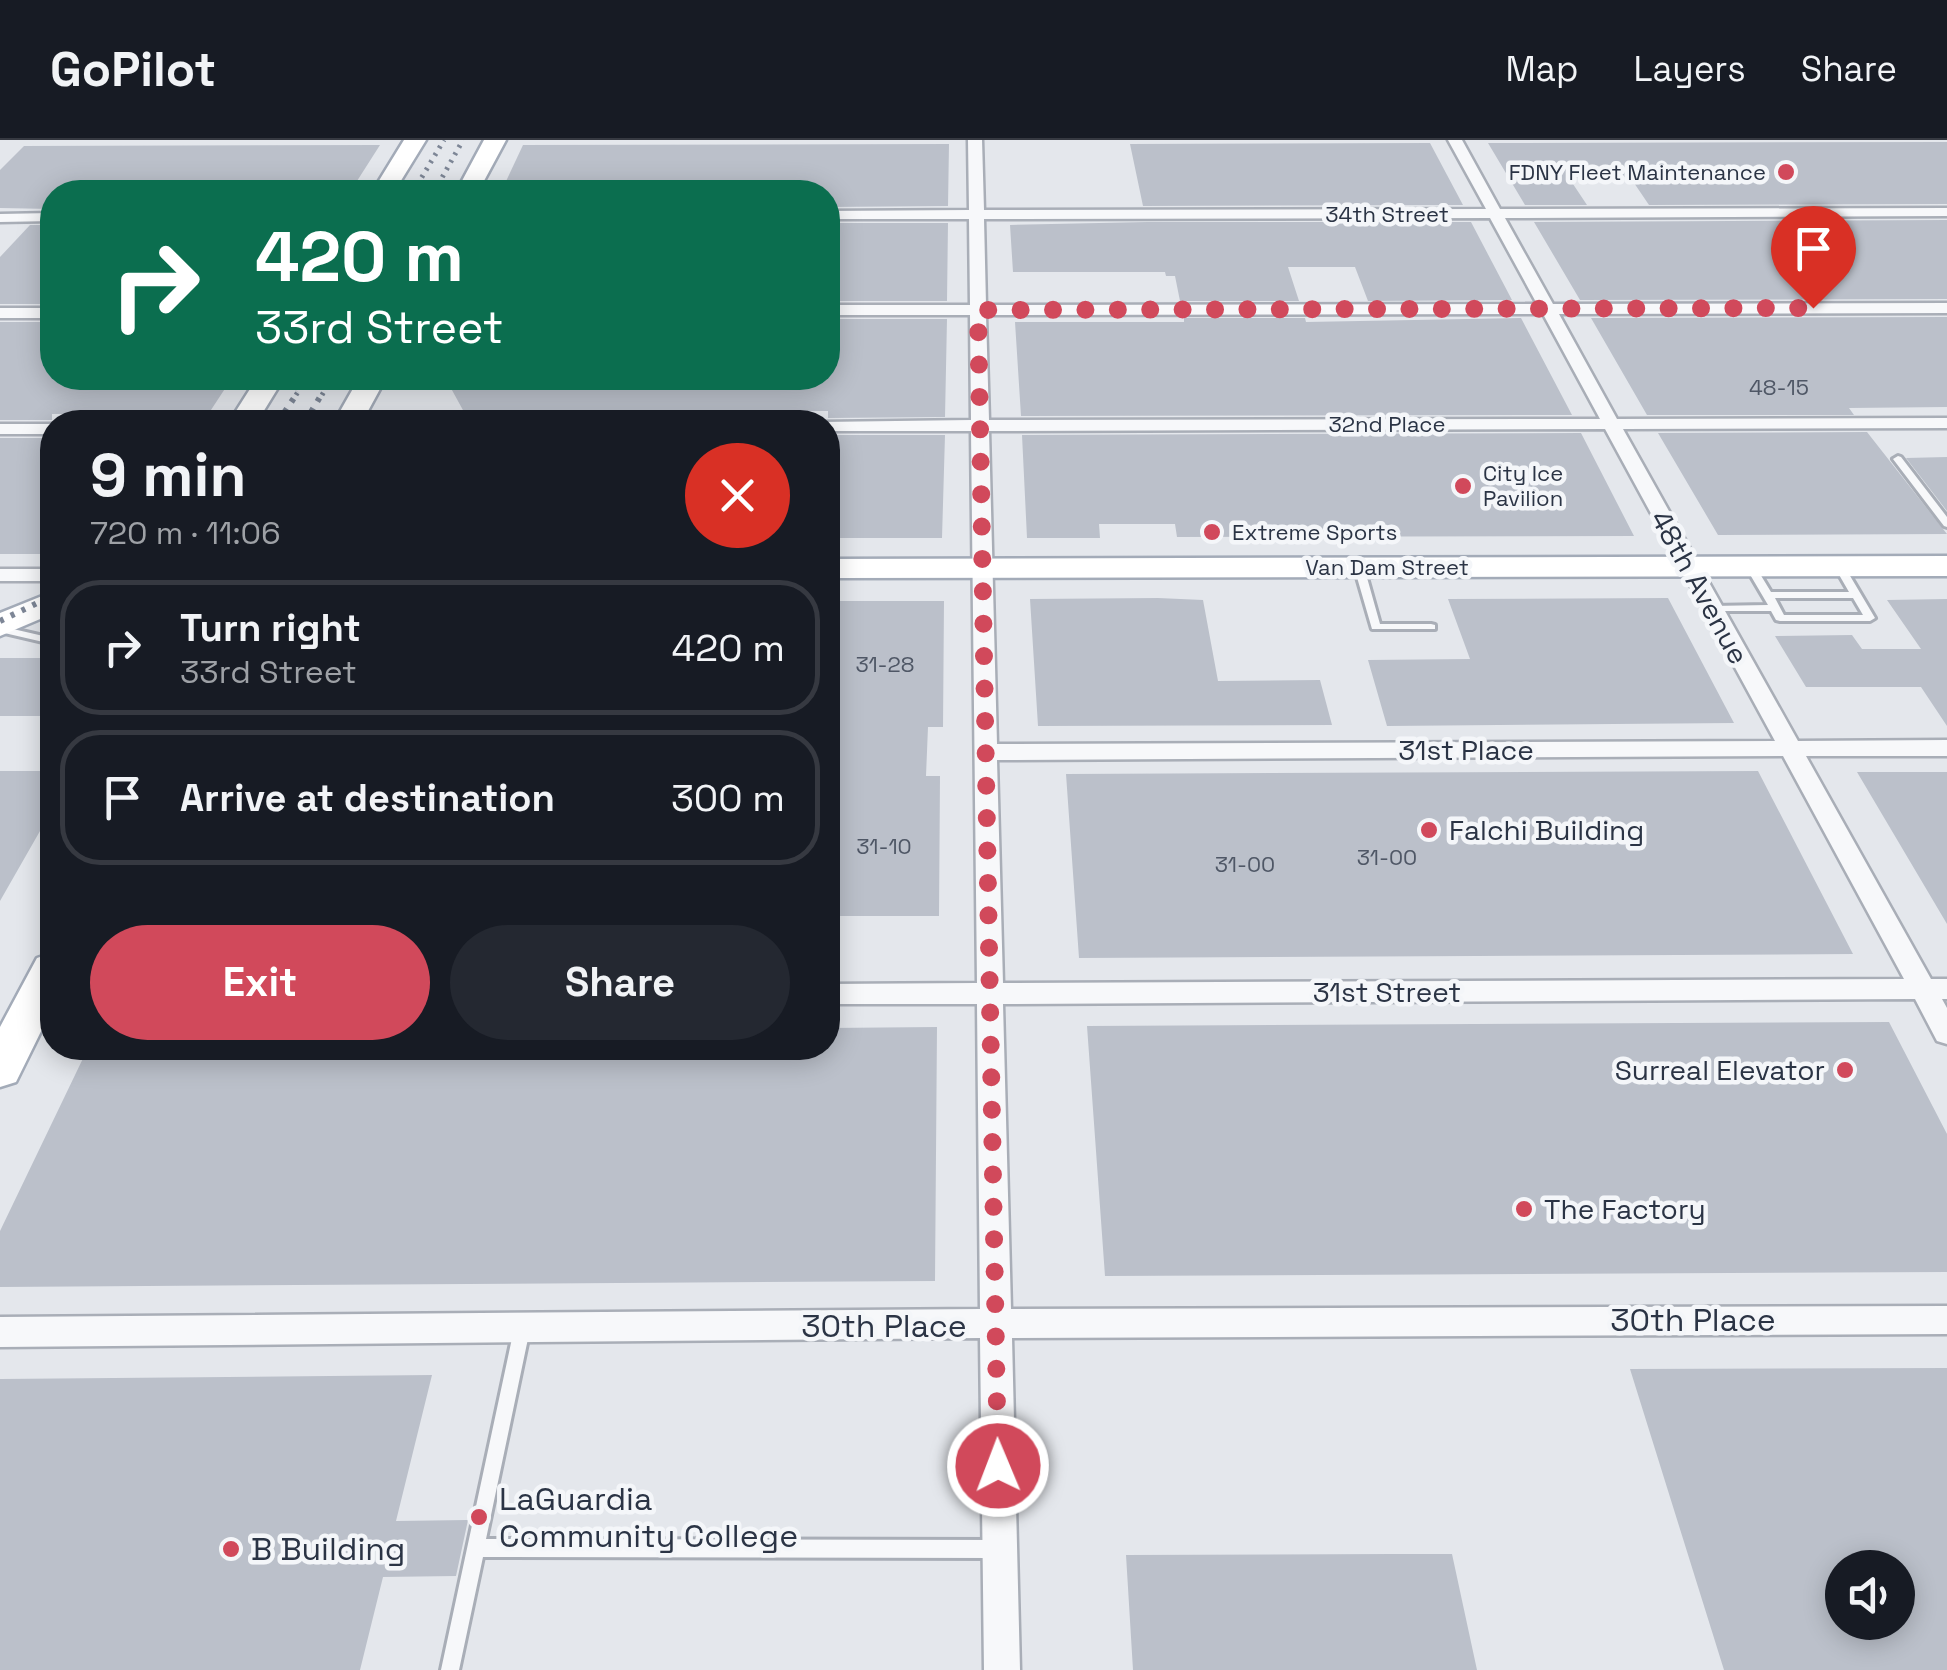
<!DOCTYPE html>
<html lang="en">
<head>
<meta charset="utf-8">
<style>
  :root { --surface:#171b24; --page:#242831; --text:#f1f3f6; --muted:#9ea1a6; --line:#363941; --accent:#d1495b }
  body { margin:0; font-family:"Space Grotesk",sans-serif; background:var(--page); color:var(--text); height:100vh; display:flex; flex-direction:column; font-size:38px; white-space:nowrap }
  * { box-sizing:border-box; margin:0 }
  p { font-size:32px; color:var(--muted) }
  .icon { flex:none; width:55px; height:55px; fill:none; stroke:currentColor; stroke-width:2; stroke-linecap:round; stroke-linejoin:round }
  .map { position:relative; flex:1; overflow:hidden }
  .details { position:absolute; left:40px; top:270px; width:800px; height:650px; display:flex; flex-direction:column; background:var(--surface); border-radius:40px; box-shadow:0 5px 25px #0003 }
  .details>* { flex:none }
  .guide { position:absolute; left:40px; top:40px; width:800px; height:210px; border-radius:40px; box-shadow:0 5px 25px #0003; background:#0b6e4f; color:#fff; overflow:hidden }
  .controls { position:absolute; left:1825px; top:1410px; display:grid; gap:20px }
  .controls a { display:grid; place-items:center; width:90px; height:90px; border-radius:50%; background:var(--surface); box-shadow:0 5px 25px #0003; font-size:50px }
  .pin { position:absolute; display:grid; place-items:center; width:85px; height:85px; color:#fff; margin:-102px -42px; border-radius:50% 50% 50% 0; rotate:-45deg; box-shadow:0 0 10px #0007 }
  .pin .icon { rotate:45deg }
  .me { position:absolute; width:110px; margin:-55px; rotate:359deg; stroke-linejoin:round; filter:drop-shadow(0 0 8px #0008) }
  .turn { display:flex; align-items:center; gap:35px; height:210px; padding:0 50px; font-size:45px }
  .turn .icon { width:130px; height:130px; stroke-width:2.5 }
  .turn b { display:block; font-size:70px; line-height:85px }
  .round { display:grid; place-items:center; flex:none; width:105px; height:105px; border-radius:52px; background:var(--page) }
  .overview { display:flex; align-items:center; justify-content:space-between; height:170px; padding:0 50px }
  h1 { font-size:60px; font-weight:800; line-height:75px }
  .button { display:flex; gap:20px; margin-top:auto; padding:20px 50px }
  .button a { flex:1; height:115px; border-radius:60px; background:var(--accent); color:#fff; font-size:40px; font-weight:800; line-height:115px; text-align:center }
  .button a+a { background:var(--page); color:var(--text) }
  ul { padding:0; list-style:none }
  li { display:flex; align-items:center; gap:30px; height:135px; margin:0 20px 15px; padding:0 30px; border:5px solid var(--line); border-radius:40px }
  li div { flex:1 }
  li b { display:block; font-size:38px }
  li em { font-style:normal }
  header { display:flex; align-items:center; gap:60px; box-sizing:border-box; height:140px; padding:0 50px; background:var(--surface); border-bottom:2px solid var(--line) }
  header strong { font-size:48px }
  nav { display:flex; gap:55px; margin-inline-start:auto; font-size:35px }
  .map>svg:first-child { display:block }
  .building { fill:#bbc0ca; fill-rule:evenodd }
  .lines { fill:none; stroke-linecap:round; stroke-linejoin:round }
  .service-casing { stroke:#a9aeb7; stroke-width:6 }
  .minor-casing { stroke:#a9aeb7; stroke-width:5 }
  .primary-casing { stroke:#a3abb8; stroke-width:5 }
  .service { fill:#f7f8fa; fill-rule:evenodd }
  .minor { fill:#f7f8fa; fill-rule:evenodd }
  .primary { fill:#fff; fill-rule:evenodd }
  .rail-far1 { stroke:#7d8696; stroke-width:5; stroke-dasharray:2.5 6; stroke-linecap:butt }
  .rail { stroke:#7d8696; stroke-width:6; stroke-dasharray:4 8; stroke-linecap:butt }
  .route { stroke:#d1495b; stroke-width:18; stroke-dasharray:0 32.4 }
  .poi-dot { fill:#d1495b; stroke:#f4f6f9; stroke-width:4 }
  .labels { text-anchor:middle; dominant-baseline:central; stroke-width:9; stroke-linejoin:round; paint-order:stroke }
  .far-poi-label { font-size:22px; fill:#2b3445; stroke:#f4f6f9; text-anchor:start }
  .far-street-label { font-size:22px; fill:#2b3445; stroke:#f4f6f9 }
  .number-label { font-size:22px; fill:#4f5766 }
  .street-label { font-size:28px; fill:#2b3445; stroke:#f4f6f9 }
  .poi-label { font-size:28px; fill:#2b3445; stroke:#f4f6f9; text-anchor:start }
  .near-street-label { font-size:32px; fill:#2b3445; stroke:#f4f6f9 }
  .near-poi-label { font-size:32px; fill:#2b3445; stroke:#f4f6f9; text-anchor:start }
</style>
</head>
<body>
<header>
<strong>GoPilot</strong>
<nav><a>Map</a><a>Layers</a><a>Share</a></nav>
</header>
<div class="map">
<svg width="1947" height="1530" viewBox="0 0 1947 1530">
  <rect width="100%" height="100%" fill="#e4e7ec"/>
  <path class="building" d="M1947,2v62l-298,1 -19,-28 -61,1 18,27h-62l-37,-62z
    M1430,3l33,62 -320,1 -13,-62z
    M949,4l-1,62 -120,1v-15h-327l22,-47z
    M380,5l-30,47h-298v17l-52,-1v-38l24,-24z
    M1947,80v79l-367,1 -46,-78z
    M1147,82h324l41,78 -144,1 -13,-34h-67l11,34h-119l-5,-25h-9l-1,-4h-152l-3,-47z
    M828,83h120l-1,78h-119z
    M30,85h22v79h-52v-47z
    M1947,177v90l-98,1 5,7h-207l-56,-97z
    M1184,178h121l1,4 215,-4 51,97 -551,1 -6,-94h169z
    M828,179h119l-2,98 -117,1v-7l-364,1 -17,-31 31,-3h350z
    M0,182h52v56h180l-23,35 -157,1v6h-52z
    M1867,292l80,102 -229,1 -60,-102z
    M1581,293l53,103 -457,1 -2,-13h-76l1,14h-73l-5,-103z
    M828,295h117l-3,103h-114z
    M0,298h52v116h-52z
    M1947,317v54l-41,-53z
    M1158,458l45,2 15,81 102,-1 12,45 -294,1 -8,-127z
    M1668,458l66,125 -347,3 -19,-66 102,-1 -22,-60z
    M1947,459v127l-26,-39h-115l-31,-51 77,-1 10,14h59l-34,-49z
    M828,461h116l-1,126h-15l-2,49h14l-1,140h-111z
    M0,518h52v58h-52z
    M0,631h52v39l-52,91z
    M1758,631l95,183 -774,4 -13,-184z
    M1857,632h90v152z
    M1889,882l58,112v138l-842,4 -18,-250z
    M937,887l-2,254 -935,6v-56l88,-183h740v-20z
    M1947,1228v302h-223l-94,-301zM1842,1428h56v54h-56z
    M432,1235l-36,146 72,-1 -12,56 -73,1 -23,93h-360v-291z
    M1393,1414h59l25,116h-344l-7,-115z"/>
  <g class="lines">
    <g class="service-casing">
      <path id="service" d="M1898,316l3,1 46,60v10l-3,-1 -51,-67z
        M1750,423l4,1 17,28h78l-15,-26 5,-3 4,1 32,54 -5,3h-90l-4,-1 -5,-9h-63v-4l4,-1 56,-1 -23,-39zM1775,458h78l10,17h-79z
        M1359,424l5,3 16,57h51l4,1v4h-63l-18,-62z
        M0,486l52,12v6l-52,-12z
        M522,1182l6,2 2,5 -44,210 512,1 6,3 3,6 -3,6 -6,3 -515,-1 -24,113h-18l73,-341 2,-5z"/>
    </g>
    <g class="minor-casing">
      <path id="minor" d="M968,0h14l2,70 502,-1 -38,-69h14l38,69 447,-1v8l-442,2 48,86 394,-1v10l-388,1 58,105 330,-1v10l-324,1 175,312 149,-1v16h-141l125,223h16v20h-5l5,9v36l-10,-3 -22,-42 -912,5 8,305 936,-3v28l-935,4 8,332h-36l-4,-332 -980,9v-30l980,-8 -3,-305h-149v-20l149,-1 -6,-552h-143v-9h-6l149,-2 -1,-105h-142v-10h142l-1,-86h-141v-8l141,-1zM1490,78l47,86 -551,1 -2,-86zM1543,174l57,105 -611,1 -3,-105zM1605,289l170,312 -778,3 -8,-313zM1783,616l121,223 -901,4 -6,-223z
        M52,73v8l-52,1v-8z
        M0,168h52v10h-52z
        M0,284h52v10h-52z
        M0,429h52v12h-52z"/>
    </g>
    <g class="primary-casing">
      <path id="primary" d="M404,0h22l-32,52h-22z
        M484,0h22l-28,52h-22z
        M257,238h27l-27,44h-28z
        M359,238h27l-24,44h-28z
        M1947,416v20l-1119,2v-19z
        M52,452v22l-52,22v-23z
        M52,813v56l-36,73 -16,5v-60l37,-69z"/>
    </g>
    <use href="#service" class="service"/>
    <use href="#minor" class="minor"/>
    <use href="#primary" class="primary"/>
    <path class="rail-far1" d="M413,52l31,-52
      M434,52l29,-52
      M296,255l11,-17
      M322,255l10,-17"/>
    <path class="rail" d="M278,282l20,-30
      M305,282l18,-30
      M0,481l52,-25"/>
  </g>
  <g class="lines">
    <path class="route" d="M998,1326l-20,-1156 835,-2"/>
  </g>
  <g class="poi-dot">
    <circle cx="1786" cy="32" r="10"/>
    <circle cx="1463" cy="346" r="10"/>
    <circle cx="1212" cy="392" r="10"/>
    <circle cx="1429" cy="690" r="10"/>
    <circle cx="1845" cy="930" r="10"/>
    <circle cx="1524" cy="1069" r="10"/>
    <circle cx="479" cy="1377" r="10"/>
    <circle cx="231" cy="1409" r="10"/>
  </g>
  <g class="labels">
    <g class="far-poi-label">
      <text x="1766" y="32" text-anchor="end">FDNY Fleet Maintenance</text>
      <text x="1483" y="333">City Ice<tspan x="1483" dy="25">Pavilion</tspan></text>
      <text x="1232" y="392">Extreme Sports</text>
    </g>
    <g class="far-street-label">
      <text x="1387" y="74">34th Street</text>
      <text x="1387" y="284">32nd Place</text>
      <text x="1387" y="427">Van Dam Street</text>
    </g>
    <g class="number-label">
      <text x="1779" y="247">48-15</text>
      <text x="885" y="524">31-28</text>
      <text x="884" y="706">31-10</text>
      <text x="1387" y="717">31-00</text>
      <text x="1245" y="724">31-00</text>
    </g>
    <g class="street-label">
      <text transform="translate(1700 447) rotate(61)">48th Avenue</text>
      <text x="1466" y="610">31st Place</text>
      <text x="1387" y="852">31st Street</text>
    </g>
    <g class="poi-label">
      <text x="1449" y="690">Falchi Building</text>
      <text x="1825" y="930" text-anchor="end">Surreal Elevator</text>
      <text x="1544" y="1069">The Factory</text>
    </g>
    <g class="near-street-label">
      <text x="1693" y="1180">30th Place</text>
      <text x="884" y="1186">30th Place</text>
    </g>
    <g class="near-poi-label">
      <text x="499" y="1359">LaGuardia<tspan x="499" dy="37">Community College</tspan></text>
      <text x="251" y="1409">B Building</text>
    </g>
  </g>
</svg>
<div class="controls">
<a><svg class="icon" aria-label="sound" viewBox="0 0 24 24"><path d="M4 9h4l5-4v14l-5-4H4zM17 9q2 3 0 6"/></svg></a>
</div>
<div class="pin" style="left:1813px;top:168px;background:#d93025"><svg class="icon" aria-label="arrive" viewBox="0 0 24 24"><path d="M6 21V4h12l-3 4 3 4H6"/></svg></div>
<svg class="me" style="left:998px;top:1326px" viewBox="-20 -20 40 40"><circle r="17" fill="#d1495b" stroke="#fff" stroke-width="3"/><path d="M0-11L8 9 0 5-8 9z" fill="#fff"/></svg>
<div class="guide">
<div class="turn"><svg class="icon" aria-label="right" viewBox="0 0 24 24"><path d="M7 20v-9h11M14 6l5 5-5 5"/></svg><div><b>420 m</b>33rd Street</div></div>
</div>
<section class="details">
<div class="overview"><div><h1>9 min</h1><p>720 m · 11:06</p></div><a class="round" style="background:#d93025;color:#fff"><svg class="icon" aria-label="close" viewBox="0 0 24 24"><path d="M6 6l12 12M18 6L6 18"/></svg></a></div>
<ul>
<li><svg class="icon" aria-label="right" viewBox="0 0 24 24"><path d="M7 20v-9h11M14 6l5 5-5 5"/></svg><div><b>Turn right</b><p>33rd Street</p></div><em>420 m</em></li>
<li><svg class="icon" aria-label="arrive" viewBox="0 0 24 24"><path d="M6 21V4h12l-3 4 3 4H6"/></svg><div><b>Arrive at destination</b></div><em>300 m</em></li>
</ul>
<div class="button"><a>Exit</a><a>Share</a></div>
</section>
</div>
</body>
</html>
